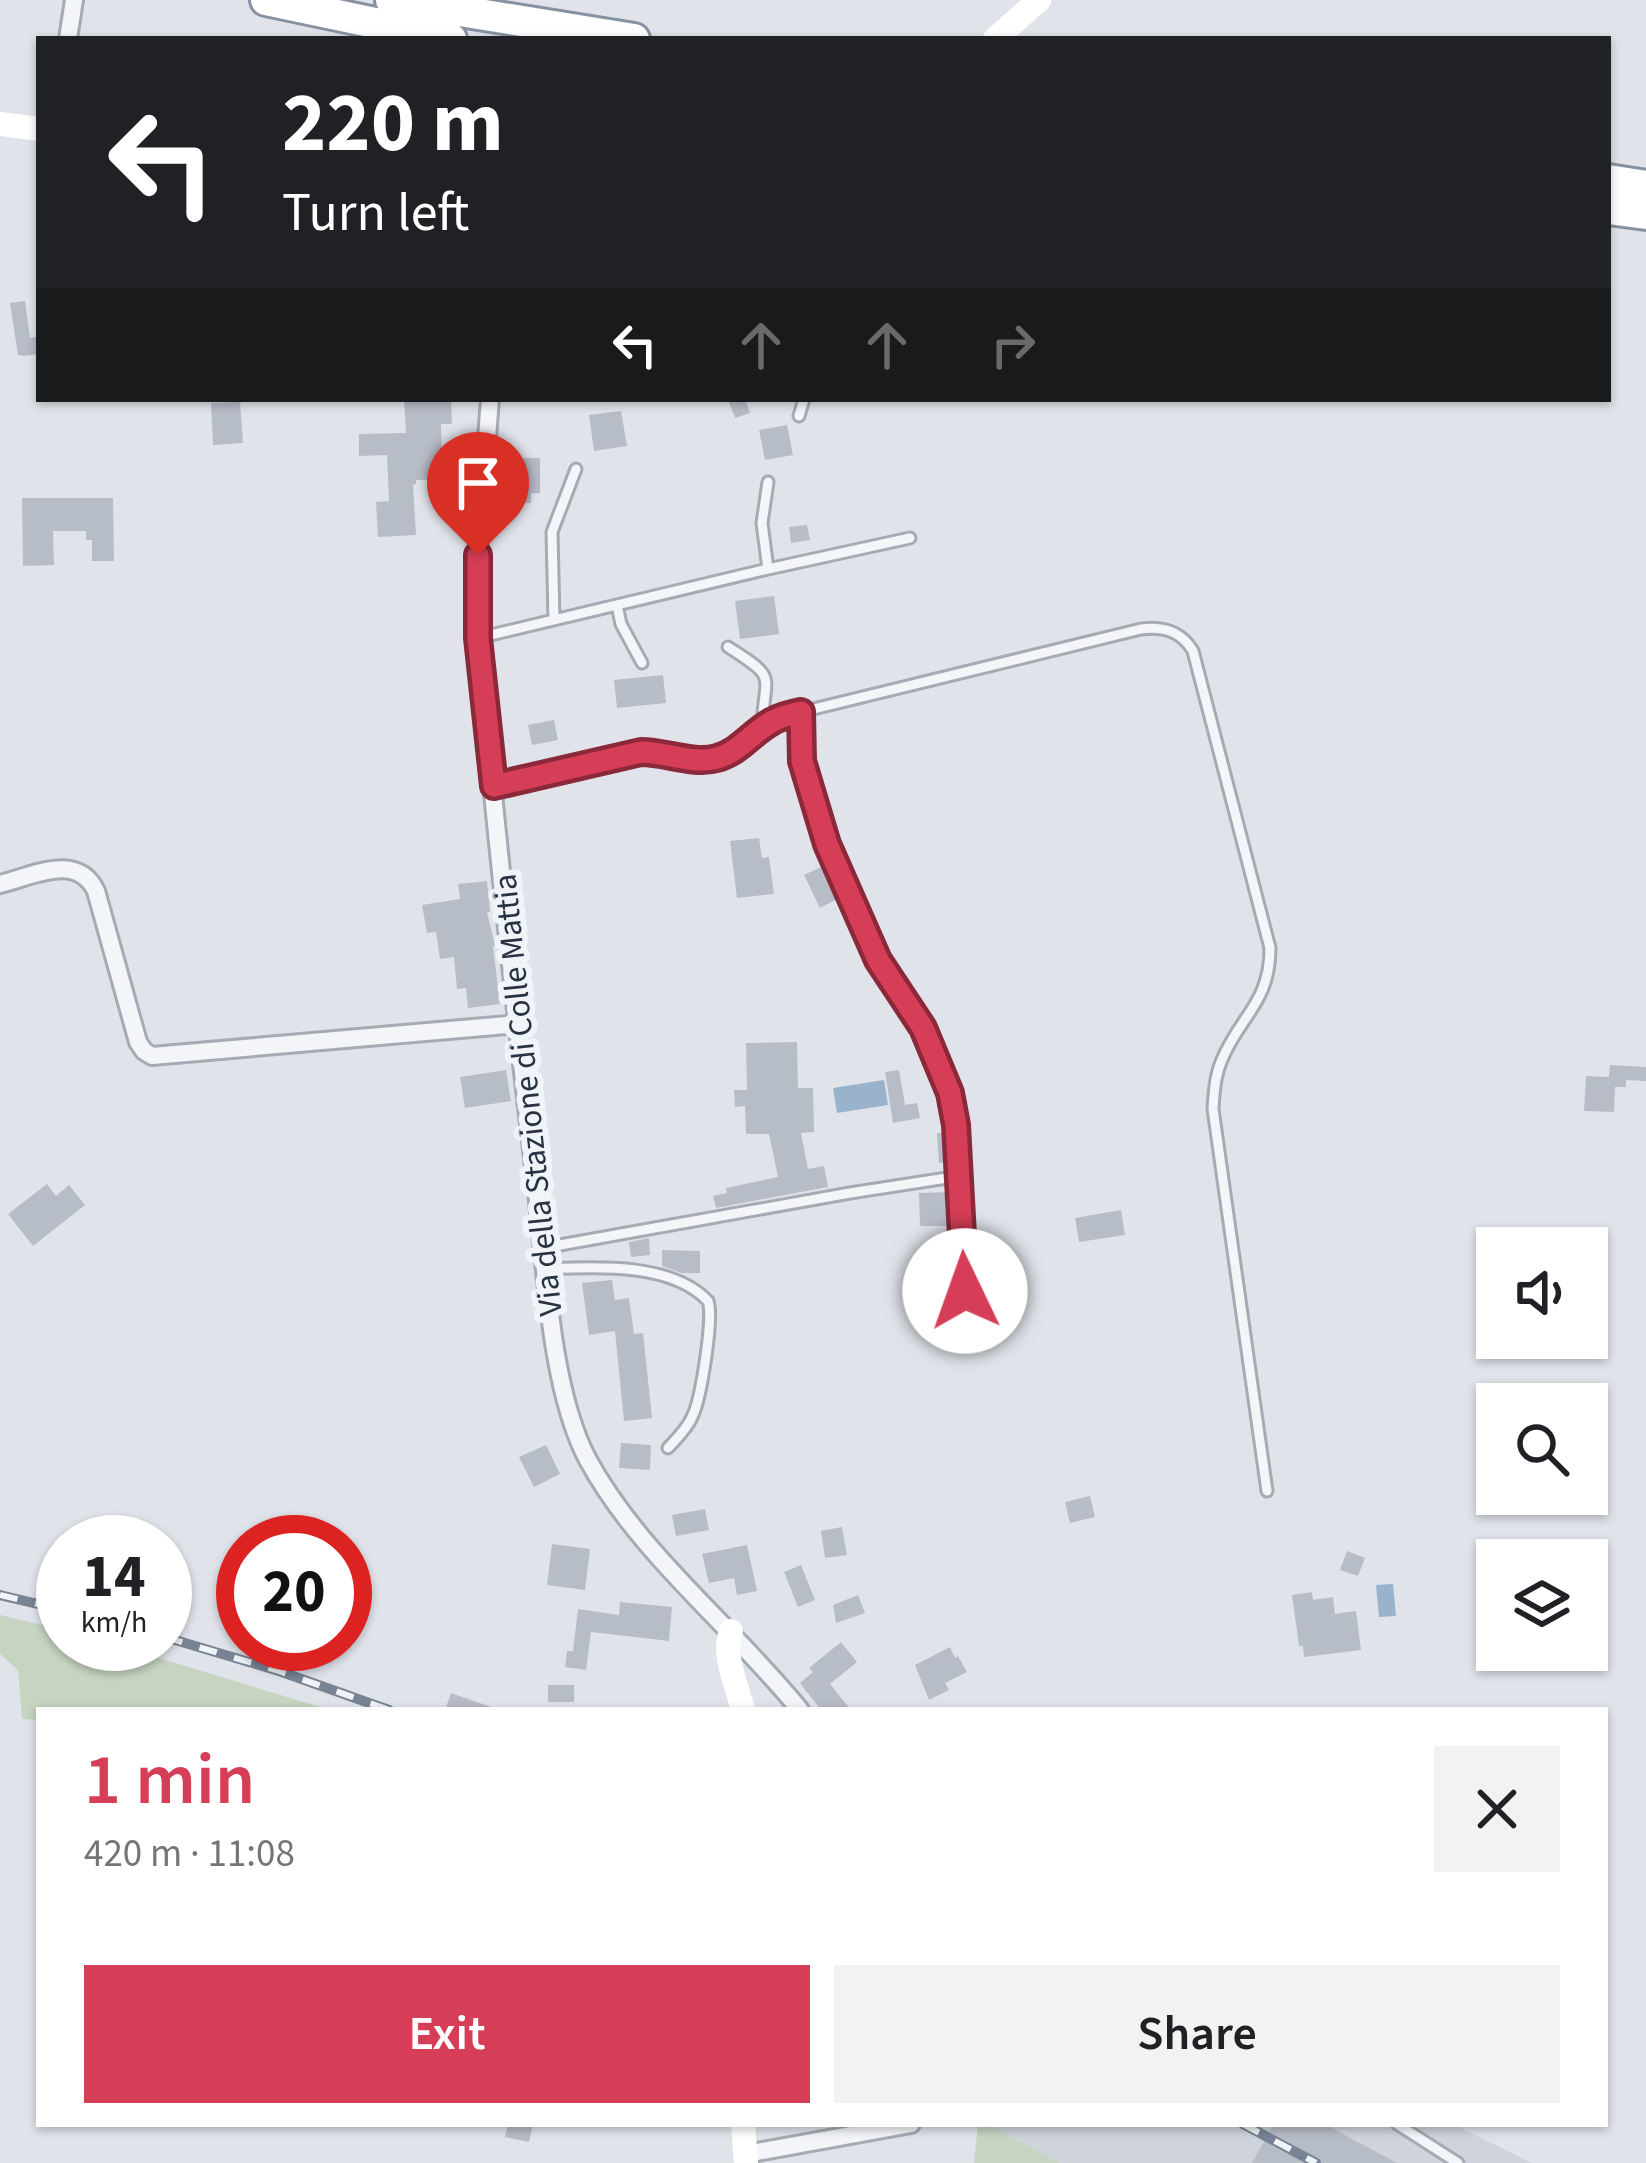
<!DOCTYPE html>
<html lang="en">
<head>
<meta charset="utf-8">
<style>
  :root { --surface:#fff; --page:#f2f2f2; --text:#202124; --muted:#757577; --accent:#d63e57 }
  body { margin:0; font-family:"Source Sans 3",sans-serif; background:var(--page); color:var(--text); height:100vh; display:flex; flex-direction:column; font-size:45px; white-space:nowrap }
  * { box-sizing:border-box; margin:0 }
  p { font-size:39px; color:var(--muted) }
  .icon { flex:none; width:66px; height:66px; fill:none; stroke:currentColor; stroke-width:2; stroke-linecap:round; stroke-linejoin:round }
  .map { position:relative; flex:1; overflow:hidden }
  .details { position:absolute; left:36px; top:1707px; width:1572px; height:420px; display:flex; flex-direction:column; background:var(--surface); border-radius:0px; box-shadow:0 3px 9px #0004 }
  .details>* { flex:none }
  .guide { position:absolute; left:36px; top:36px; width:1575px; height:366px; border-radius:0px; box-shadow:0 3px 9px #0004; background:#202124; color:#fff; overflow:hidden }
  .fabs { position:absolute; left:1476px; top:1227px; display:grid; gap:24px }
  .fabs a { display:grid; place-items:center; width:132px; height:132px; border-radius:0px; background:var(--surface); box-shadow:0 3px 9px #0004; font-size:60px }
  .speed { position:absolute; left:36px; top:1515px; display:flex; gap:24px; font-size:60px; font-weight:700; text-align:center }
  .speed>* { display:grid; place-content:center; width:156px; height:156px; border-radius:50%; background:var(--surface); box-shadow:0 3px 9px #0004; line-height:1 }
  .speed small { font-size:30px; font-weight:400 }
  .speed .limit { border:18px solid #d22; background:#fff; color:#111 }
  .pin { position:absolute; display:grid; place-items:center; width:102px; height:102px; color:#fff; margin:-123px -51px; border-radius:50% 50% 50% 0; rotate:-45deg; box-shadow:0 0 12px #0007 }
  .pin .icon { rotate:45deg }
  .me { position:absolute; width:132px; margin:-66px; rotate:357deg; stroke-linejoin:round; filter:drop-shadow(0 0 9px #0008) }
  .turn { display:flex; align-items:center; gap:42px; height:252px; padding:0 48px; font-size:54px }
  .turn .icon { width:156px; height:156px; stroke-width:2.5 }
  .turn b { display:block; font-size:84px; line-height:102px }
  .lanes { display:flex; align-items:center; height:114px; padding:0 48px; background:#0003; justify-content:center; gap:60px; direction:ltr }
  .lanes .off { opacity:.35 }
  .round { display:grid; place-items:center; flex:none; width:126px; height:126px; border-radius:0px; background:var(--page) }
  .head { display:flex; align-items:center; justify-content:space-between; height:204px; padding:0 48px }
  h1 { font-size:72px; font-weight:600; line-height:90px; color:var(--accent) }
  .action { display:flex; gap:24px; margin-top:auto; padding:24px 48px }
  .action a { flex:1; height:138px; border-radius:0px; background:var(--accent); color:#fff; font-size:48px; font-weight:600; line-height:138px; text-align:center }
  .action a+a { background:var(--page); color:var(--text) }
  .map>svg:first-child { display:block }
  .built { fill:#ced3dc }
  .green { fill:#c6d4c1 }
  .water { fill:#99b3cc }
  .building { fill:#b7bdc7 }
  .lines { fill:none; stroke-linecap:round; stroke-linejoin:round }
  .lane-casing { stroke:#a5abb4; stroke-width:15 }
  .street-casing { stroke:#a5abb4; stroke-width:22 }
  .highway-casing { stroke:#8692a1; stroke-width:36 }
  .lane { stroke:#f3f5f8; stroke-width:9 }
  .street { stroke:#f3f5f8; stroke-width:16 }
  .secondary { stroke:#fff; stroke-width:24 }
  .highway { stroke:#fff; stroke-width:30 }
  .rail-casing { stroke:#788494; stroke-width:10 }
  .rail { stroke:#f0f3f7; stroke-width:6; stroke-dasharray:18; stroke-linecap:butt }
  .route-casing { stroke:#8b2839; stroke-width:30 }
  .route { stroke:#d63e57; stroke-width:21 }
  .labels { text-anchor:middle; dominant-baseline:central; stroke-width:12; stroke-linejoin:round; paint-order:stroke }
  .street-label { font-size:33px; fill:#273242; stroke:#f0f3f7 }
</style>
</head>
<body>
<div class="map">
<svg width="1646" height="2163" viewBox="0 0 1646 2163">
  <rect width="100%" height="100%" fill="#e0e4ea"/>
  <path class="built" d="M988,2124h465l79,39h-472z"/>
  <path class="green" d="M0,1615l63,15v14h50l217,66h-291v10l-17,-1 -4,-49 -18,-16z
    M978,2124h10l72,39h-86z"/>
  <path class="water" d="M884,1080l4,25 -51,8 -4,-25z
    M1393,1584l3,32 -17,1 -3,-32z"/>
  <path class="building" d="M25,301l5,37 9,-2v18l-15,2 -6,-1 -8,-52z
    M404,399h47l1,25h-11l1,55 -26,1v4l-3,1 3,50 -38,2 -2,-35 13,-1 -2,-46 -28,1v-22l47,-1z
    M738,399h7l5,14 -15,5 -6,-16z
    M240,402l3,41 -30,2 -2,-42z
    M621,411l6,35 -33,5 -5,-36z
    M787,425l6,30 -28,5 -6,-30z
    M503,458h37v35h-9v10l-28,-1z
    M22,498h91l1,63h-22v-21h-6v-9h-33l1,34 -31,1z
    M807,525l3,15 -19,3 -2,-16z
    M774,596l5,38 -39,5 -5,-38z
    M663,675l3,28 -49,5 -3,-28z
    M554,720l4,20 -26,5 -4,-20z
    M759,838l3,20 7,-1 5,37 -37,4 -7,-57z
    M823,866l16,32 -19,10 -16,-33z
    M487,881l3,31h-3l8,34h-2l7,58 -32,4 -2,-20 -9,1 -3,-32 -14,2 -4,-27 -9,1 -5,-28 38,-6 -2,-15z
    M797,1042l1,46h15l1,44 -13,1 7,36 16,-3 4,21 -112,21 -3,-12 14,-3 -1,-5 52,-11 -9,-43h-23l-1,-28 -10,1 -1,-17h13l-1,-47z
    M1610,1065l36,2v14l-20,-1v7h-11l-1,25 -30,-1 2,-35 23,1z
    M506,1070l5,31 -46,7 -5,-31z
    M899,1070l6,35 12,-2 3,15 -27,5 -8,-51z
    M937,1133h10l2,29 -10,1z
    M47,1184l9,12 13,-11 16,20 -52,41 -25,-32z
    M951,1192v34h-31l-1,-33z
    M1121,1210l4,25 -46,7 -4,-24z
    M649,1238l1,17 -19,2 -2,-15z
    M662,1250l38,1v22h-19l-19,-7z
    M612,1280l3,20 14,-2 5,36 9,-1 9,85 -28,3 -9,-90 -26,4 -7,-52z
    M621,1443l30,2 -1,25 -31,-2z
    M546,1445l14,29 -26,13 -15,-30z
    M1090,1496l5,21 -25,6 -5,-21z
    M705,1509l4,21 -33,6 -4,-21z
    M842,1527l5,28 -22,3 -4,-27z
    M552,1544l38,5 -5,41 -38,-5z
    M747,1545l10,46 -20,4 -3,-17 -25,5 -7,-29z
    M1347,1551l18,7 -7,18 -18,-6z
    M801,1565l14,35 -17,7 -14,-35z
    M1312,1592l1,8 20,-3 2,17 21,-3 5,39 -57,7 -1,-11h-4l-7,-51z
    M858,1595l7,18 -29,10 -3,-18z
    M620,1602l52,5 -3,34 -78,-9 -5,38 -21,-3 2,-16h6l5,-42 41,6z
    M841,1642l16,20 -27,22 21,26h-30l-21,-27 13,-11 -4,-4z
    M950,1647l5,11 3,-2 9,16 -22,11 4,7 -20,10 -14,-35z
    M548,1685h26v17h-26z
    M451,1693l43,15v2h-49z
    M508,2124h25l-4,18 -24,-5z
    M1274,2124h50l73,39h-145z"/>
  <g class="lines">
    <g class="lane-casing">
      <path id="lane" d="M799,416l5,-17
        M768,569l-6,-46 6,-41
        M617,605l4,19 21,39
        M554,620l-2,-88 24,-63
        M478,638l290,-69 142,-31
        M728,647c52,33 36,26 34,81
        M801,712l340,-83c22,-3 40,2 52,22l77,297c0,56 -31,68 -49,114 -6,15 -7,31 -8,47l54,382
        M494,786l147,-34c25,-1 52,13 76,7 23,-7 36,-28 56,-38 9,-5 19,-7 28,-9l1,50 20,68 55,130 46,67 27,66 6,32 9,166
        M543,1248l307,-55 110,-17
        M546,1269c49,-2 125,-7 162,32 6,16 -7,99 -16,116 -5,12 -15,21 -24,31
        M1397,2124l61,39"/>
    </g>
    <g class="street-casing">
      <path id="street" d="M68,39l6,-39
        M490,399l-12,156v83c17,185 37,370 59,554 9,79 14,199 51,268 51,94 145,167 212,250
        M0,884c33,-8 77,-32 96,7l42,151 6,9 8,5 366,-32
        M746,2154l165,-30"/>
    </g>
    <g class="highway-casing">
      <path id="highway" d="M266,0l185,39
        M391,0l243,39
        M1608,180l38,6
        M1608,209l38,5"/>
    </g>
    <use href="#lane" class="lane"/>
    <use href="#street" class="street"/>
    <path class="secondary" d="M995,39l44,-39
      M0,124l39,5
      M731,1631c-9,25 6,54 12,79
      M743,2124l3,39"/>
    <use href="#highway" class="highway"/>
    <g class="rail-casing">
      <path id="rail" d="M0,1595l63,15
        M165,1637l114,34 110,39
        M1243,2124l73,39"/>
    </g>
    <use href="#rail" class="rail"/>
  </g>
  <g class="lines">
    <g class="route-casing">
      <path id="route" d="M478,555v83l16,148 147,-34c25,0 53,13 76,6 23,-6 36,-27 56,-37 9,-5 18,-7 28,-9l1,49 25,83 51,116 45,68 27,65 6,32 9,166"/>
    </g>
    <use href="#route" class="route"/>
  </g>
  <g class="labels">
    <g class="street-label">
      <text transform="translate(528 1095) rotate(-96)">Via della Stazione di Colle Mattia</text>
    </g>
  </g>
</svg>
<div class="fabs">
<a><svg class="icon" aria-label="sound" viewBox="0 0 24 24"><path d="M4 9h4l5-4v14l-5-4H4zM17 9q2 3 0 6"/></svg></a>
<a><svg class="icon" aria-label="search" viewBox="0 0 24 24"><circle cx="10" cy="10" r="6"/><path d="M15 15l6 6"/></svg></a>
<a><svg class="icon" aria-label="layers" viewBox="0 0 24 24"><path d="M12 4l9 5-9 5-9-5zM3 14l9 5 9-5"/></svg></a>
</div>
<div class="speed"><div>14<small>km/h</small></div><div class="limit">20</div></div>
<div class="pin" style="left:478px;top:555px;background:#d93025"><svg class="icon" aria-label="arrive" viewBox="0 0 24 24"><path d="M6 21V4h12l-3 4 3 4H6"/></svg></div>
<svg class="me" style="left:965px;top:1291px" viewBox="-20 -20 40 40"><circle r="19" fill="#fff"/><path d="M0-13L10 11 0 6-10 11z" fill="#d63e57"/></svg>
<div class="guide">
<div class="turn"><svg class="icon" aria-label="left" viewBox="0 0 24 24"><path d="M17 20v-9H6M10 6l-5 5 5 5"/></svg><div><b>220 m</b>Turn left</div></div>
<div class="lanes"><svg class="icon" aria-label="left" viewBox="0 0 24 24"><path d="M17 20v-9H6M10 6l-5 5 5 5"/></svg><svg class="icon off" aria-label="ahead" viewBox="0 0 24 24"><path d="M12 20V5M6 11l6-6 6 6"/></svg><svg class="icon off" aria-label="ahead" viewBox="0 0 24 24"><path d="M12 20V5M6 11l6-6 6 6"/></svg><svg class="icon off" aria-label="right" viewBox="0 0 24 24"><path d="M7 20v-9h11M14 6l5 5-5 5"/></svg></div>
</div>
<section class="details">
<div class="head"><div><h1>1 min</h1><p>420 m · 11:08</p></div><a class="round"><svg class="icon" aria-label="close" viewBox="0 0 24 24"><path d="M6 6l12 12M18 6L6 18"/></svg></a></div>
<div class="action"><a>Exit</a><a>Share</a></div>
</section>
</div>
</body>
</html>
